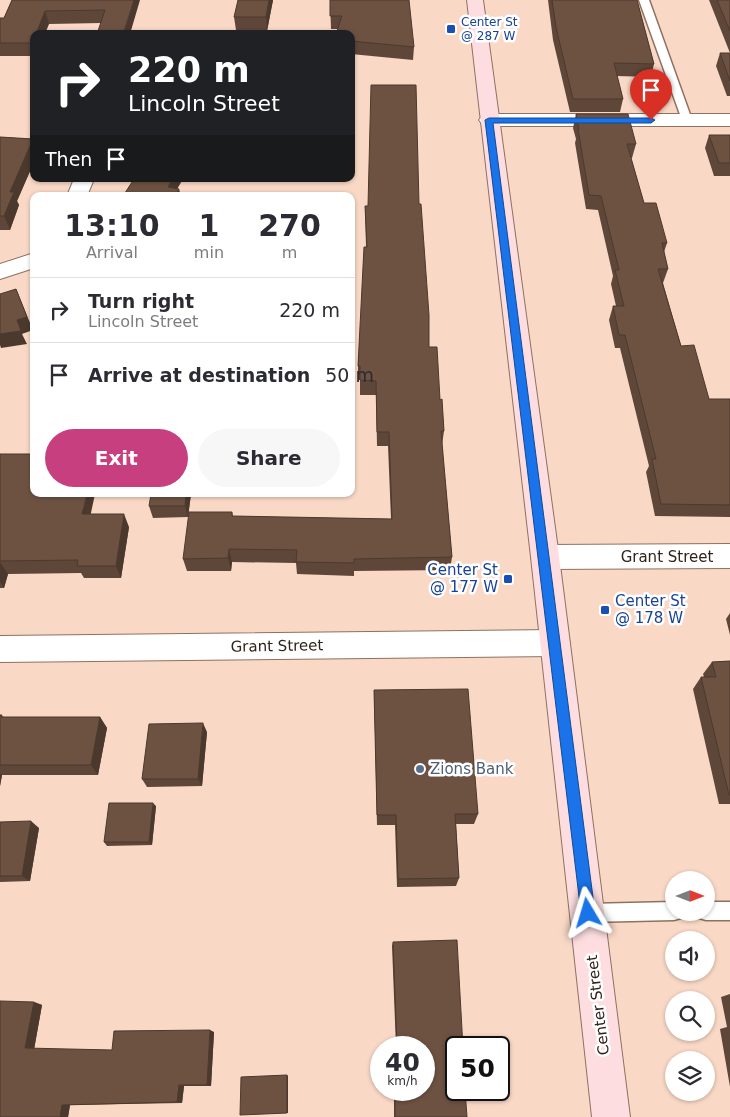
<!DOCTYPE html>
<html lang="en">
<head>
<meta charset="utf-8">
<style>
  :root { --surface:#fff; --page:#f7f7f7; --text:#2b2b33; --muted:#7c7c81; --line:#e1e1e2; --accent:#c73f7e }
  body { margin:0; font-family:"DejaVu Sans",sans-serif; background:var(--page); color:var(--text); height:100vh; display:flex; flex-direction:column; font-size:19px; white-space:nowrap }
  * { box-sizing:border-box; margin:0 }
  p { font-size:16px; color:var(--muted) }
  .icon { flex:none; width:28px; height:28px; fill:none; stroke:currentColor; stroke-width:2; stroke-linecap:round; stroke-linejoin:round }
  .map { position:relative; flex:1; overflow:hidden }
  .side { position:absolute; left:30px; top:192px; width:325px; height:305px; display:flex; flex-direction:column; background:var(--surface); border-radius:10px; box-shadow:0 1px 4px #0004 }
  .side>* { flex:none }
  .top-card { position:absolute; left:30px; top:30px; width:325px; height:152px; border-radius:10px; box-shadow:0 1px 4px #0004; background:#202124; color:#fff; overflow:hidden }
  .needle { width:32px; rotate:90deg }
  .fabs { position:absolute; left:665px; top:871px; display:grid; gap:10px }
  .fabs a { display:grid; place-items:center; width:50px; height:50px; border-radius:50%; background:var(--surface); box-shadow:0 1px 4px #0004; font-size:25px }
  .speed { position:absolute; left:370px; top:1036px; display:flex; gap:10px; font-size:25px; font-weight:700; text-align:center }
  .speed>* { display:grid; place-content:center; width:65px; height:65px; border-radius:50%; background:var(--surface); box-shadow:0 1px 4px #0004; line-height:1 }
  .speed small { font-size:12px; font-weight:400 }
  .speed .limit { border:2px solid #111; border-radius:8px; background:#fff; color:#111 }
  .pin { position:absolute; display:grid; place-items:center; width:42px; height:42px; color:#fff; margin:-51px -21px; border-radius:50% 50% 50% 0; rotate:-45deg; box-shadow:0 0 5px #0007 }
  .pin .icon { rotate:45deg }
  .me { position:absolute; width:55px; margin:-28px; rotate:353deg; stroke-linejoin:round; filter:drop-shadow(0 0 4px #0008) }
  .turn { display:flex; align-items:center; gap:18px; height:105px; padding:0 15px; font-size:22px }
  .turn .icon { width:65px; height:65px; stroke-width:2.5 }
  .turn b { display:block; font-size:35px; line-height:42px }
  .then { display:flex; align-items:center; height:48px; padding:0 15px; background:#0003; gap:10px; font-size:19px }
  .eta { display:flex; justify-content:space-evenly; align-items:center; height:85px; text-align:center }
  .eta b { font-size:30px; font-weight:800; line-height:35px }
  .action { display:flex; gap:10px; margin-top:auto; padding:10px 15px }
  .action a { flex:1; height:58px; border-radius:30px; background:var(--accent); color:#fff; font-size:20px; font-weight:800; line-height:58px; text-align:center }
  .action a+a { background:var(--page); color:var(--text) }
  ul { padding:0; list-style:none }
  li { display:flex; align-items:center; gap:15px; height:65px; padding:0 15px; border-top:1px solid var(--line) }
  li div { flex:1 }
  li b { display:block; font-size:19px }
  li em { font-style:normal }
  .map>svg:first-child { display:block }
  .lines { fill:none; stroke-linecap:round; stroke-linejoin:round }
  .service-casing { stroke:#8e7160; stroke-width:3 }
  .minor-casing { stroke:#8e7160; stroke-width:2 }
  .secondary-casing { stroke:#8e7160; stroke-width:2 }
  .service { fill:#fff; fill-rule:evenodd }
  .minor { fill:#fff; fill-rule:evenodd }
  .secondary { fill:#fddde0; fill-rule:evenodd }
  .wall { fill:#5e4739 }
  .shaded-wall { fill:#4c392e }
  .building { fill:#6d5242; stroke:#4c392e }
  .route { fill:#1a73e8; stroke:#114b97 }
  .transit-dot { fill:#1a4fb4; stroke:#fff; stroke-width:2 }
  .service-dot { fill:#5c6f8a; stroke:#fff; stroke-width:2 }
  .labels { text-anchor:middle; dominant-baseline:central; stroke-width:5; stroke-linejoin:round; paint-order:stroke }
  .far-transit-label { font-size:12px; fill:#164399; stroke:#fff; text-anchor:start }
  .street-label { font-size:15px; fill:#2f231c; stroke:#fff }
  .transit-label { font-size:15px; fill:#164399; stroke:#fff; text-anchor:end }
  .service-label { font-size:15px; fill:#4e5e75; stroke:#fff; text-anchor:start }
</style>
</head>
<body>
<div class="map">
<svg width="730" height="1117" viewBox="0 0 730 1117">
  <rect width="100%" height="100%" fill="#f9d8c6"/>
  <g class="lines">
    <g class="service-casing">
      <path id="service" d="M639,0h10l43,120 -1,2 -4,1 -5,-3z
        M674,902v10h9l-2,6 -7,2 -86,2 -7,-2 -2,-7 2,-7 7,-2z
        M706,902h24v18h-24l-7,-2 -2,-6h9z"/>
    </g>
    <g class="minor-casing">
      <path id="minor" d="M489,114h241v12h-241l-7,-2 -3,-4 3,-4z
        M74,179h20l-7,17h-20z
        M34,253v15l-34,11v-15z
        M730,544v24l-185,1 -10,-4 -4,-8 4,-8 10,-4z
        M555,630l10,4 5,9 -5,9 -10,4 -555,6v-26z"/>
    </g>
    <g class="secondary-casing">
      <path id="secondary" d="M467,0h16l76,557 71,560h-38l-61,-560z"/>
    </g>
    <use href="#service" class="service"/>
    <use href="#minor" class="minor"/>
    <use href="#secondary" class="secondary"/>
  </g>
  <path class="wall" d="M12,0h128l-39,23 -52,1 -15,10v22h-34v-38h4z
    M273,0l-6,31 -31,-1 -2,-13z
    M330,0l84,47 -1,13 -62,-6v-20l-14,-5h-6z
    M548,0h89l17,64 -3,13 -34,-1 6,23 -3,13h-50l-17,-72z
    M709,0h21v96h-3l-11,-30 4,-13h10z
    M576,114l60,30 -4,14h-1l13,45 23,40 -3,9 4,17 -5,14 18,63 28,53h21v118l-75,-1 -9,-44 3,-6 -29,-118h-5l-6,-28 4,-14h3l-5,-22 2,-8 -15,-66 -12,-1 -11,-66 1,-4 -3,-11z
    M709,135h21v41h-16l-9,-28z
    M0,137l33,2 1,1v22l-17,39 2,4 -9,25h-10z
    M419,204l10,143 11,53 4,31 -2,14 10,112 -2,13 -96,1v5l-57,-2 -1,-11 -64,-1 -1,9h-44l-4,-12 49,-47 1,4 158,3 -3,-73h-11l-1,-51h-16v-15h-2v-14l8,-119 -1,-41z
    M0,454l91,60 38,13 -8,51h-37l-3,-5 -73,1 -4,14h-4z
    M191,494l-3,23 -35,1 -4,-12z
    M730,613v22l-4,-16z
    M730,661v143h-11l-26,-115 8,-12h3l-1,-3 9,-12z
    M374,690l104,124 -4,10h-18l3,54 -3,8 -59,1 -2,-62h-18z
    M0,715l4,2h96l7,11 -9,47h-96l-2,11z
    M207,732l-5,54 -55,1 -5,-8z
    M156,806l-4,39 -45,1 -3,-4z
    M0,822l39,6 -9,53 -30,1z
    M393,942l74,175h-73v-27h30l-28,-43 -4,-101z
    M730,994v93l-10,-58 7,-2 -6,-30z
    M34,1002l8,3 -8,44 78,1 102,-18 -3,54h-27l-2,17 -112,2 -2,12h-68z"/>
  <path class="shaded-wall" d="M134,0h6l-10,34h-7z
    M269,0h4l-6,31 -1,-14z
    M45,11l4,13 -4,10h-9z
    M33,139l1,23 -17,39 2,4 -9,25 -6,-14 6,-24z
    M172,179h11l-10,17 -5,-9z
    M179,189l2,7h-6z
    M16,289l17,41 -11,4 5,10 -26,4 -1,-3v-11l17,-14z
    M87,494h8l-7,33 -6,-13z
    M186,494h5l-3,23 -3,-11z
    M124,514l5,13 -8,51 -5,-12z
    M229,549l3,13 -1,9 -3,-13z
    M0,562l8,12 -4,14 -4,-6z
    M100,717l7,11 -9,47 -7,-10z
    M203,723l4,9 -5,54 -4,-7z
    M0,773l2,2 -2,11z
    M153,803l3,3 -4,39 -3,-3z
    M31,821l8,7 -9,53 -8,-5z
    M34,1002l8,3 -8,45 -9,-2z
    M210,1030l4,2 -3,54 -4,-1z
    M287,1075l1,1v37h-1z
    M179,1085l5,1 -2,17 -5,-1z
    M62,1105h8l-2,12h-8z"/>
  <path class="building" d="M12,0h122l-11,34h-26l8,-24 -60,1 -9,23h-2v6l-1,3h-33v-25h4z
    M238,0h31l-3,17h-32z
    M330,0h79l5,47 -63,-6v-7h-15l6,-18h-12z
    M552,0h85l17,64 -40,-1 9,36h-50l-17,-72z
    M717,0h13v31z
    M720,53h10v28z
    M371,85h45l3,119h2l8,111v32h8l3,53 2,-1 2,32h-3l11,126 -98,2v4l-58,-1 1,-12 -68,-1 -1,9 -45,1 6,-47h43v4l160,3 -3,-87h-12l-1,-51 -16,-1v-14h-2l6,-119h3l-2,-41h3z
    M576,114h52l8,30h-9l17,59h12l11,40h-5l6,26h-10l23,77 13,-1 15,54h21v106l-69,-1 -9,-45h4l-31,-124h-6l-6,-29h11l-9,-36h4l-18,-74 -12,-1 -11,-66h1z
    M709,135h21v28h-11z
    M0,137l33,2 -23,53h4l-10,24h-4z
    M134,179h38l-4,8 11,2 -4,7h-52z
    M16,289l11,28 -10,3 4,11 -21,3v-40z
    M0,454h34v40h53l-5,20h42l-8,52h-39l1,-6 -78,1z
    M151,494h35l-1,12h-36z
    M730,661v134h-1l-28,-118h15l-4,-15z
    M468,689l10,125h-23l4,64 -61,1 -2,-64h-19l-3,-125z
    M0,715h2l-1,2h99l-9,48h-91z
    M203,723l-5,56h-56l7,-55z
    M109,803h44l-4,39h-45z
    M31,821l-9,55h-22v-54z
    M457,940l6,108h-7v42h9l2,27h-72v-27h29v-42h-29l2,-1 -4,-105z
    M0,1001l34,1 -9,46 87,2 2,-19 96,-1 -3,55h-28l-2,17 -115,3 -2,12h-60z
    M287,1075v38l-47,2 1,-38z"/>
  <path class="route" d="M489,118h162l4,2 -4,3h-158l102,790 -2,5 -5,2 -5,-2 -2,-5 -96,-793z"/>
  <g class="transit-dot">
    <rect x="446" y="24" width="10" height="10" rx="2.5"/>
    <rect x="503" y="574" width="10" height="10" rx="2.5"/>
    <rect x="600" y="605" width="10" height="10" rx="2.5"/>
  </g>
  <circle class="service-dot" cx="420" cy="769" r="5"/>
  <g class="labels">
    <g class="far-transit-label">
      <text x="461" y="22">Center St<tspan x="461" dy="14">@ 287 W</tspan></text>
    </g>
    <g class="street-label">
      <text x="667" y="557">Grant Street</text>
      <text transform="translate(277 646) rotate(-1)">Grant Street</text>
      <text transform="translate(598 1005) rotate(-97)">Center Street</text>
    </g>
    <g class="transit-label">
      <text x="498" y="570">Center St<tspan x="498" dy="17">@ 177 W</tspan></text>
      <text x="615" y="601" text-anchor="start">Center St<tspan x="615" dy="17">@ 178 W</tspan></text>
    </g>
    <g class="service-label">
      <text x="430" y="769">Zions Bank</text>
    </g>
  </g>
</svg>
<div class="fabs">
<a><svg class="needle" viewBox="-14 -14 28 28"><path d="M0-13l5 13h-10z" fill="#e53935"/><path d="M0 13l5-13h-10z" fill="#7c7c81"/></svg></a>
<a><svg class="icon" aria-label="sound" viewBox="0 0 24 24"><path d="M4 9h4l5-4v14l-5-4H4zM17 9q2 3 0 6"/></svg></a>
<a><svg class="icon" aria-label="search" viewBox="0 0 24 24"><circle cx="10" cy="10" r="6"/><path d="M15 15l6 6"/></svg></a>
<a><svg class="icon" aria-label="layers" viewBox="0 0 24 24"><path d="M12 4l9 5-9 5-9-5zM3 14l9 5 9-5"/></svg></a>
</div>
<div class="speed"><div>40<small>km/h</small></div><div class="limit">50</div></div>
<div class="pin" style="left:651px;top:120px;background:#d93025"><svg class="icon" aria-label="arrive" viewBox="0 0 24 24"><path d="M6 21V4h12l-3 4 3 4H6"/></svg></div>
<svg class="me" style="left:588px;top:913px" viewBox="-20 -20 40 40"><path d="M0-17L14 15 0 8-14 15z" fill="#1a73e8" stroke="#fff" stroke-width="4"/></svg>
<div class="top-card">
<div class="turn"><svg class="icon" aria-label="right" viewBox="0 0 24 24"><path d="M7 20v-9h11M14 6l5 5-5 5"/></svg><div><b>220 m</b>Lincoln Street</div></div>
<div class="then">Then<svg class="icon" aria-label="arrive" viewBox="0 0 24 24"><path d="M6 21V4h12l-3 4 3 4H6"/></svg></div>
</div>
<section class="side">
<div class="eta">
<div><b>13:10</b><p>Arrival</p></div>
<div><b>1</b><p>min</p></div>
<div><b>270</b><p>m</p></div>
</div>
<ul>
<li><svg class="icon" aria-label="right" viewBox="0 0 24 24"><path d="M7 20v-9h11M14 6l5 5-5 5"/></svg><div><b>Turn right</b><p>Lincoln Street</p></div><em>220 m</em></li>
<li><svg class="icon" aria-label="arrive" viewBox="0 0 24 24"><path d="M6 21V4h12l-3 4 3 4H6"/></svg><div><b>Arrive at destination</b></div><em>50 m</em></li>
</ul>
<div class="action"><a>Exit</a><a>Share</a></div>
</section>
</div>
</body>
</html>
